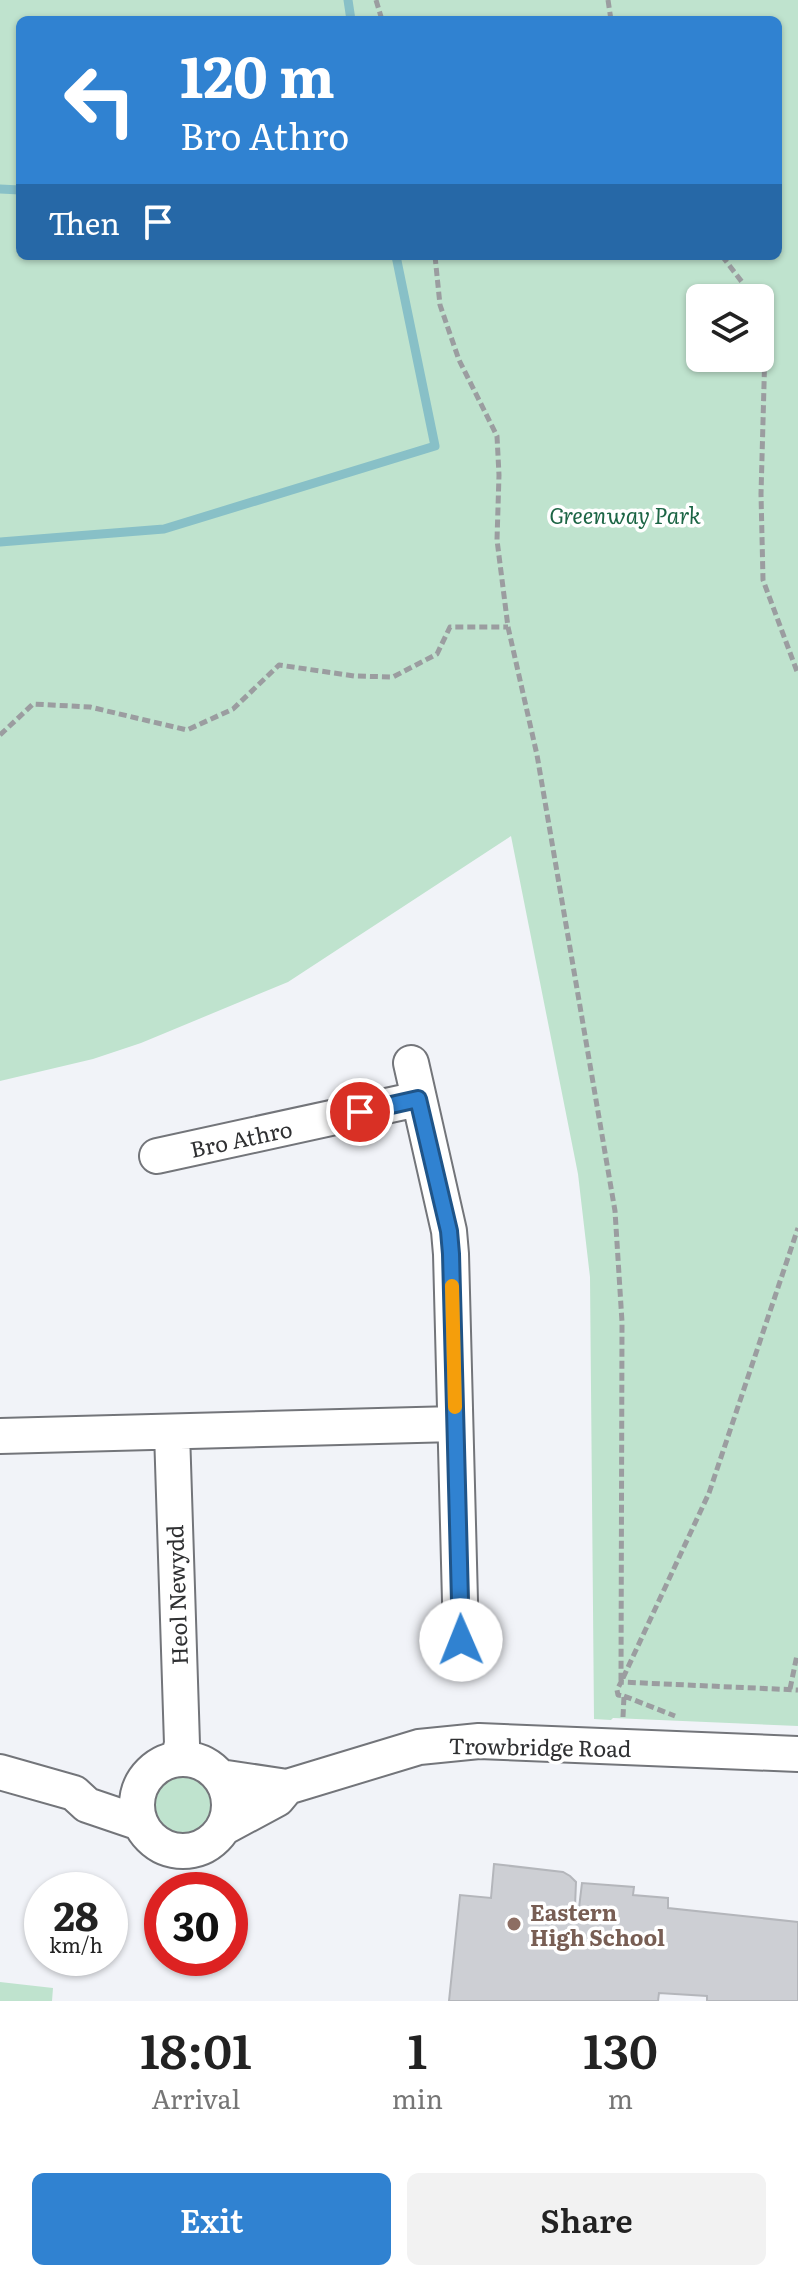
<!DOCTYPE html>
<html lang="en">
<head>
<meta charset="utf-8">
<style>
  :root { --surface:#fff; --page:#f2f2f2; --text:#222; --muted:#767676; --accent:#3082d1 }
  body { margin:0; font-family:Literata,serif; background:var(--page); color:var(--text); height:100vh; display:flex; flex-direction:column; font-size:30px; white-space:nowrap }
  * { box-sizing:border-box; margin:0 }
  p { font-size:26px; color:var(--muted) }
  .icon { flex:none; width:44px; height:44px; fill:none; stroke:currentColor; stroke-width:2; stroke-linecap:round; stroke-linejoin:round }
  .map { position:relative; height:2001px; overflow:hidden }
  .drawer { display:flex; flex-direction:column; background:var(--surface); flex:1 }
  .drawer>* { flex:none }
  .hud { position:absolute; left:16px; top:16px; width:766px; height:244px; border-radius:12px; box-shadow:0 2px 6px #0004; background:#3082d1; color:#fff; overflow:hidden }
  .controls { position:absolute; left:686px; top:284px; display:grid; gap:16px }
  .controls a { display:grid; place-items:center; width:88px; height:88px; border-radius:12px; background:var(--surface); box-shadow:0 2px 6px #0004; font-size:40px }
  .speed { position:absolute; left:24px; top:1872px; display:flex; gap:16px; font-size:40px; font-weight:700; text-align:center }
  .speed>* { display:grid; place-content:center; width:104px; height:104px; border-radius:50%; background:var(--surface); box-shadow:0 2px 6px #0004; line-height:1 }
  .speed small { font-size:20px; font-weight:400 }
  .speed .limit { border:12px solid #d22; background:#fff; color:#111 }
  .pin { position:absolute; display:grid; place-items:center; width:68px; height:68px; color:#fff; margin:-34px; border:4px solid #fff; border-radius:50%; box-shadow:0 2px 8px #0007 }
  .me { position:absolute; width:88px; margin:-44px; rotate:359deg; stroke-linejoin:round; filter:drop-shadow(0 0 6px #0008) }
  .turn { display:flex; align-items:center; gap:28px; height:168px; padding:0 32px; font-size:36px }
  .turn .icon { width:104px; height:104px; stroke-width:2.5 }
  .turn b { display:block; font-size:56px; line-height:68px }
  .then { display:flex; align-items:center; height:76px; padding:0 32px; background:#0003; gap:16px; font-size:30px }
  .eta { display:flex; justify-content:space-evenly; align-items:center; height:136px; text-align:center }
  .eta b { font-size:48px; font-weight:600; line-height:56px }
  .action { display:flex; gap:16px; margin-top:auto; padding:16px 32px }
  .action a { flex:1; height:92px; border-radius:12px; background:var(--accent); color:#fff; font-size:32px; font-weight:600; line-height:92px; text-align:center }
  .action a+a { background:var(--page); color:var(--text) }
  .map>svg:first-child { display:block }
  .green { fill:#bfe3ce; fill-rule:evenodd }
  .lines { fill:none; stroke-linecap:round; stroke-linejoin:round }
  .stream { stroke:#88c0c7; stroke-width:9 }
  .building { fill:#cdcfd4; stroke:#b4b6bb; stroke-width:2 }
  .minor-casing { stroke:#73757a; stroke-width:38 }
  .path { stroke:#9b9da0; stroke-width:5; stroke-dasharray:8 4; stroke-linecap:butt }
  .minor { stroke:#fff; stroke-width:34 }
  .route-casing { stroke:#1f5488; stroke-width:20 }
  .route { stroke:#3082d1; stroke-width:14 }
  .slow { stroke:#f59e0b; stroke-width:14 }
  .education-dot { fill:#8d6e63; stroke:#fff; stroke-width:3 }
  .labels { text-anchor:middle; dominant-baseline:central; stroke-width:7; stroke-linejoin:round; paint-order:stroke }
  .park-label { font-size:22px; font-style:italic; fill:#1c6545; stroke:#fff }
  .street-label { font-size:22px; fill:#2f3032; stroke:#fff }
  .education-label { font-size:22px; font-weight:bold; fill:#785e54; stroke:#fff; text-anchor:start }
</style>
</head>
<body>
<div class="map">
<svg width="798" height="2001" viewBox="0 0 798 2001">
  <rect width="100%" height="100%" fill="#f1f3f8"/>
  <path class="green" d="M0,0h798v1726l-185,-8 -2,2 -17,-1 -4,-442 -12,-103 -67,-338 -223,146 -147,61 -48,16 -93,22zM20,20h758v236h-758zM700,298h60v60h-60z
    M153 1806a29 29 0 1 1 58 0a29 29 0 1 1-58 0Z
    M0,1982l53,6 -1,13h-52z"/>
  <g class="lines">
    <path class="stream" d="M348,0l3,20
      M0,189l20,1
      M0,542l164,-13 271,-83 -39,-190"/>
  </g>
  <path class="building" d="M494,1864l69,8 7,4 6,6 -1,25 4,1 3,-25 52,4 -1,8 35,3v10l130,14v79h-91v-5l-48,-3 -1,8h-209l11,-106 31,3z"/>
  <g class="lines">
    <g class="minor-casing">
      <path id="minor" d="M411,1063l38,168 2,23 10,386
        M157,1156l261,-57
        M172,1432l10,312 -4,15
        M0,1436l455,-12
        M137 1805a46 46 0 1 1 92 0a46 46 0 1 1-92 0Z
        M0,1772l74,21 13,12 53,18
        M220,1777l67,10 132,-40 60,-6 319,13
        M223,1828l54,-29 10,-12"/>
    </g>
    <path class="path" d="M376,0l6,20
      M608,0l3,20
      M435,256l5,49 19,55 38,76 2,39 -2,65 11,87 29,128 78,456 7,111 -1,360
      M722,256l20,26 6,16
      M760,334l5,15 -4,145 2,86 35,94
      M0,735l33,-31 57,3 97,23 46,-21 46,-44 75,11 39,1 44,-23 13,-27h58
      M623,1678l86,-185 89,-265
      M790,1689l7,-34
      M624,1696l51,20
      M623,1717l1,-21 -6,-1 -1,-5 4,-8 177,8"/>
    <use href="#minor" class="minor"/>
  </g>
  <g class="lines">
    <g class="route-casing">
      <path id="route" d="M360,1112l58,-13 31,132 2,23 10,386"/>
    </g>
    <use href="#route" class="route"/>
    <path class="slow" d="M452,1286l3,121"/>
  </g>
  <circle class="education-dot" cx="514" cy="1924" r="8"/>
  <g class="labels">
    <g class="park-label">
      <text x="625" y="514">Greenway Park</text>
    </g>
    <g class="street-label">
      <text transform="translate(241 1138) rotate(-12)">Bro Athro</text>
      <text transform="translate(176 1595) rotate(-92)">Heol Newydd</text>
      <text transform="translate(540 1746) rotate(1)">Trowbridge Road</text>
    </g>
    <g class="education-label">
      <text x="530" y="1911">Eastern<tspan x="530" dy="25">High School</tspan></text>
    </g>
  </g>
</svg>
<div class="controls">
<a><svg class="icon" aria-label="layers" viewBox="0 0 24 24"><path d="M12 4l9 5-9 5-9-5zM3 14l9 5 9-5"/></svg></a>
</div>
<div class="speed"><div>28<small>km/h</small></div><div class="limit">30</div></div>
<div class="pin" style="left:360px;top:1112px;background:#d93025"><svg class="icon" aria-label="arrive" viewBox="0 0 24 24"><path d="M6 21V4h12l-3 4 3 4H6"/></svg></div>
<svg class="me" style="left:461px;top:1640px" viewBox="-20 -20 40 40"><circle r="19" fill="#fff"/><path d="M0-13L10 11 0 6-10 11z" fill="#3082d1"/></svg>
<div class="hud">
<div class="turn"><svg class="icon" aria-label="left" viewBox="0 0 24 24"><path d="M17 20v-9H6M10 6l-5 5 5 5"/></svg><div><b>120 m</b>Bro Athro</div></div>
<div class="then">Then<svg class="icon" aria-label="arrive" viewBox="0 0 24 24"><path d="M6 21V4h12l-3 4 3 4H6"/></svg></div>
</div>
</div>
<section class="drawer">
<div class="eta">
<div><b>18:01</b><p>Arrival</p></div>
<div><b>1</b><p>min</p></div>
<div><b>130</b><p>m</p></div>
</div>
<div class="action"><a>Exit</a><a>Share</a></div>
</section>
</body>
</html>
